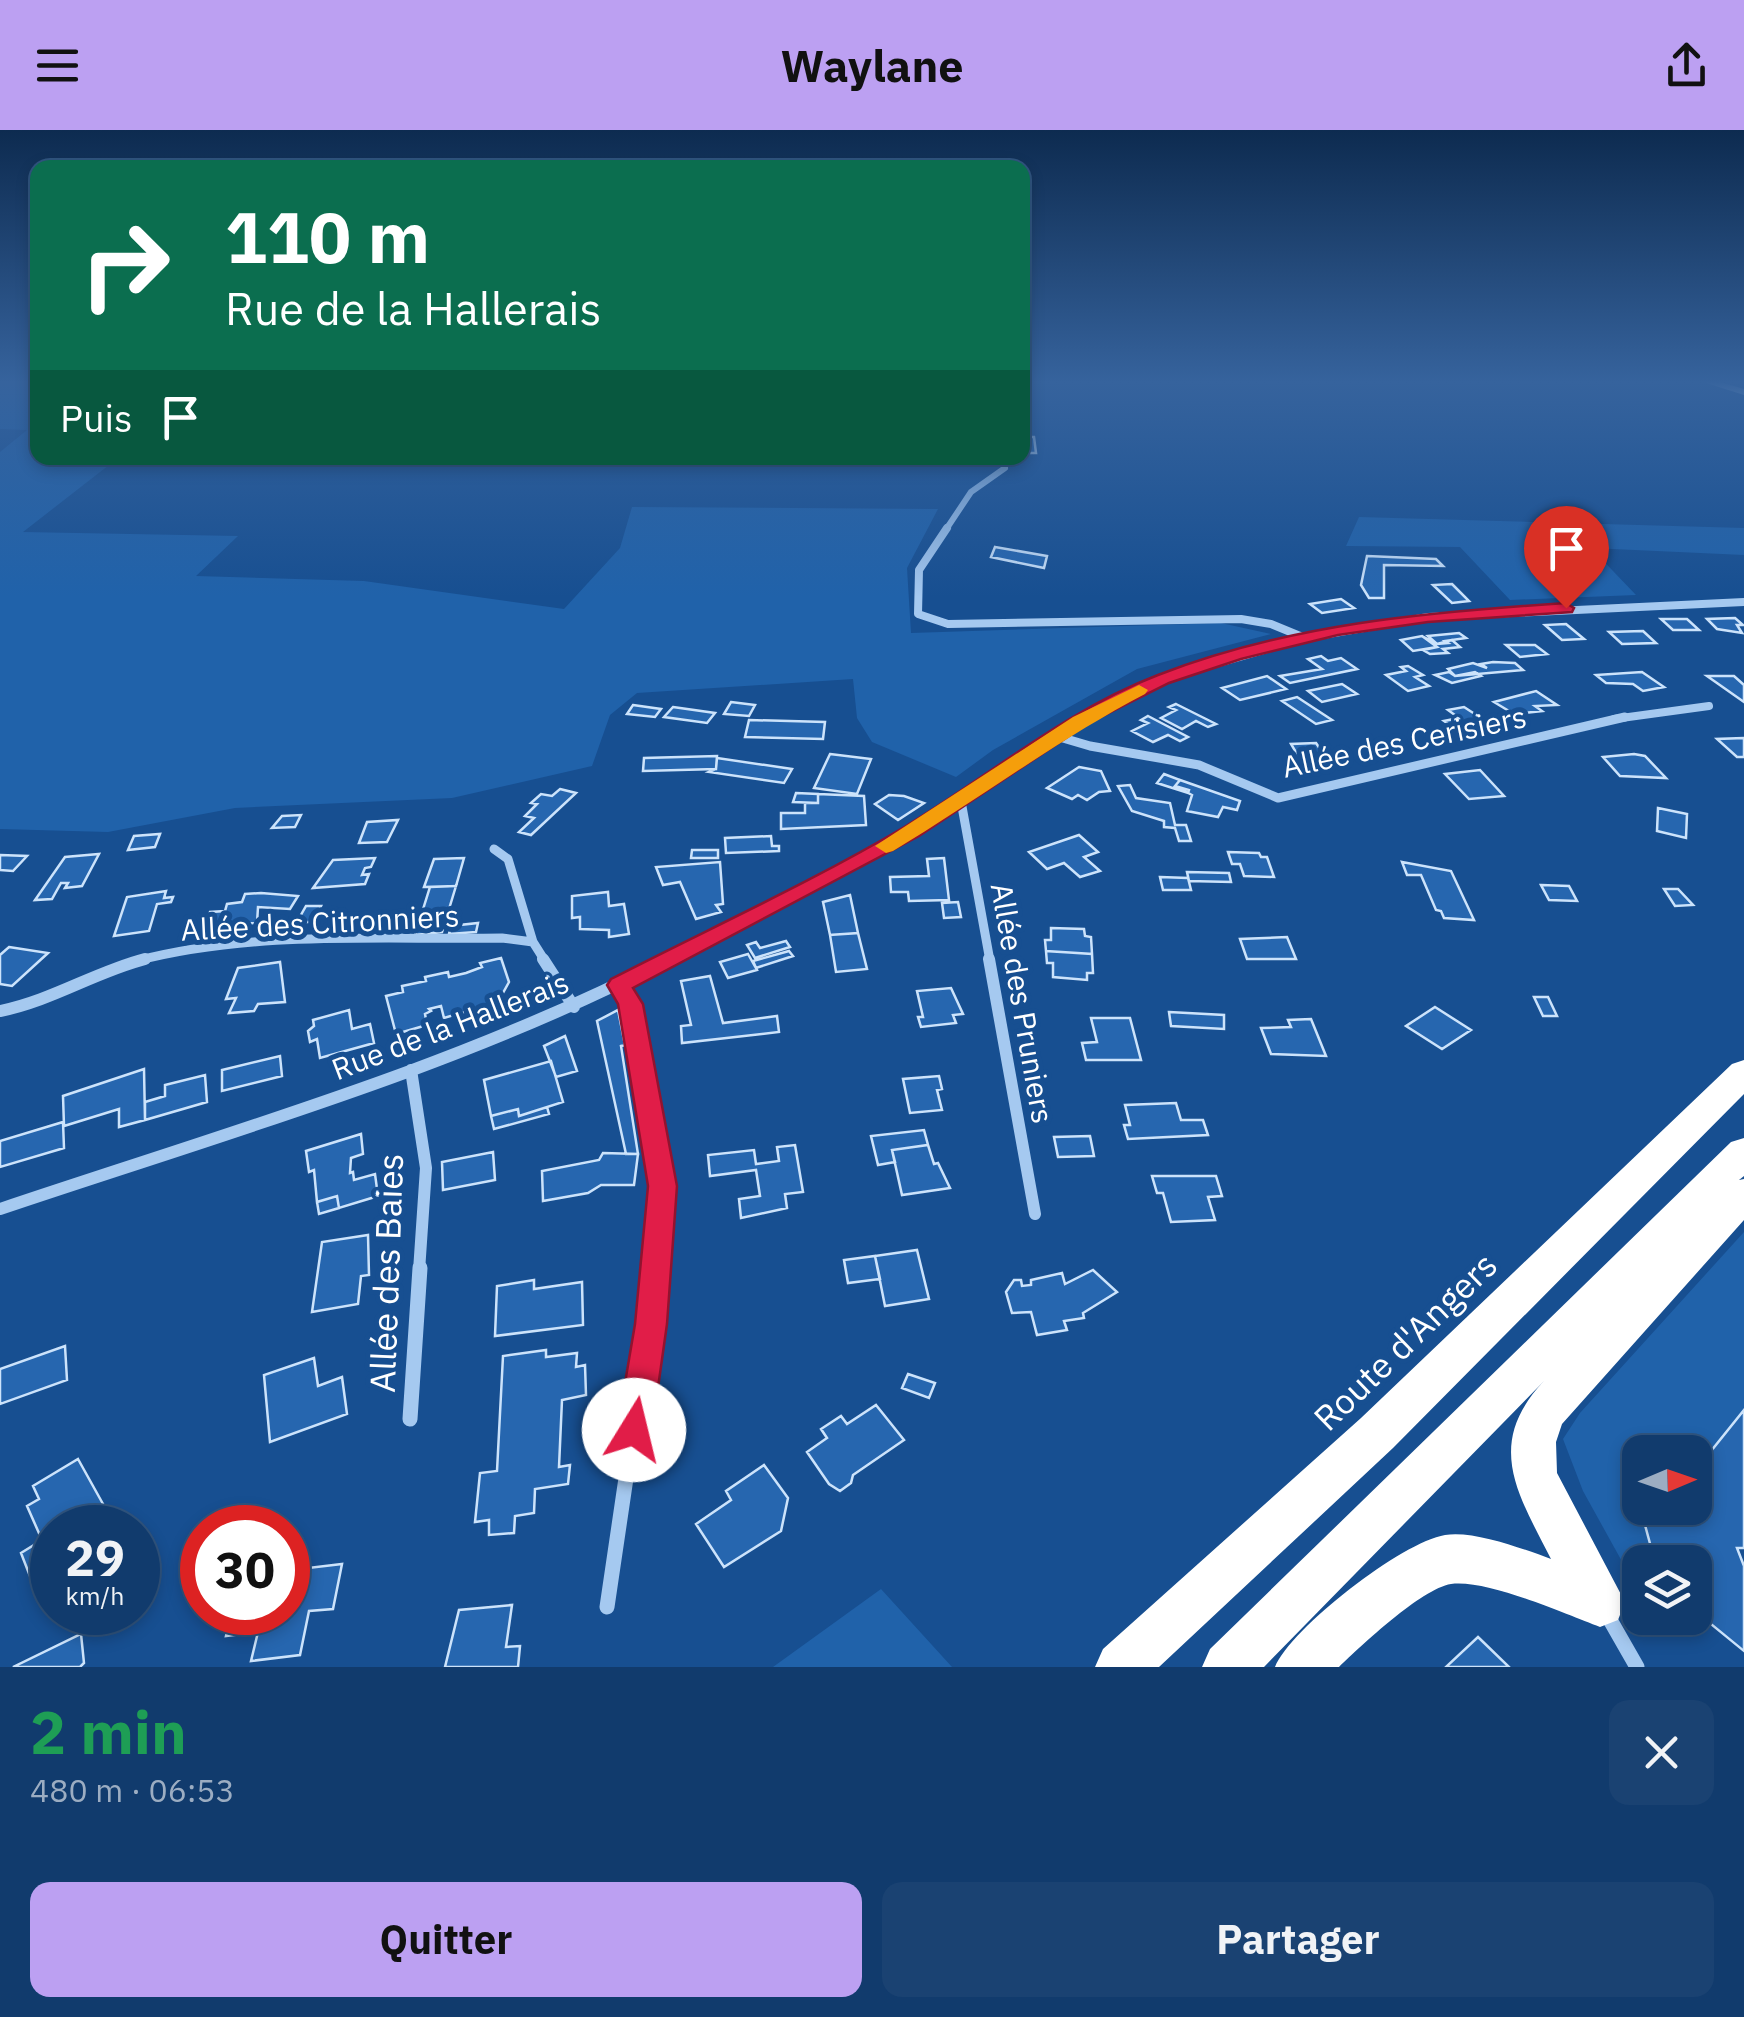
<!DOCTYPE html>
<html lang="fr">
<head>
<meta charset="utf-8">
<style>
  :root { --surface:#113b6d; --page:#1a4272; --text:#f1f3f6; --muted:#9cadc2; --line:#305580; --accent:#bca0f2 }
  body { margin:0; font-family:"IBM Plex Sans",sans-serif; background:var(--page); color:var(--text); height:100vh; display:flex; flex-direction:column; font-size:38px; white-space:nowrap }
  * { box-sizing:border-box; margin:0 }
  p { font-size:32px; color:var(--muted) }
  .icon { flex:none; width:55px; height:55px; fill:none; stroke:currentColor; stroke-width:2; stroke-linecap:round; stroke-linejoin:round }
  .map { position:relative; height:1537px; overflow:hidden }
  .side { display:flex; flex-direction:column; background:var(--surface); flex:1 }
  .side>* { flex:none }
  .top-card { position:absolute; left:30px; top:30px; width:1000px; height:305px; border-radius:20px; box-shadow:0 5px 15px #0003,0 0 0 2px var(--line); background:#0b6e4f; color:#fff; overflow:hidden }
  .needle { width:65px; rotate:88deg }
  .tools { position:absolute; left:1622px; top:1305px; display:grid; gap:20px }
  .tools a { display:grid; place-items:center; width:90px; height:90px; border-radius:20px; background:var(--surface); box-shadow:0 5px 15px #0003,0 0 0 2px var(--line); font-size:50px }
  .speed { position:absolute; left:30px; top:1375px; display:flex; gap:20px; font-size:50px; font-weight:700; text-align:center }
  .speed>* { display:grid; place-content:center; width:130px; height:130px; border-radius:50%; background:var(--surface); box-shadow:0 5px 15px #0003,0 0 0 2px var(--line); line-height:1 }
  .speed small { font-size:25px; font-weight:400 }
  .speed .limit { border:15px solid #d22; background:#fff; color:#111 }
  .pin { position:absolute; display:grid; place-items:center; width:85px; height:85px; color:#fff; margin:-102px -42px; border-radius:50% 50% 50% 0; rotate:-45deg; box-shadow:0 0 10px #0007 }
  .pin .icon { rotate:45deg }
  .me { position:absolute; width:110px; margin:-55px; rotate:9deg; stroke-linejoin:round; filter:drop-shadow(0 0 8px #0008) }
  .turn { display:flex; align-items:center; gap:35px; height:210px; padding:0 30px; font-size:45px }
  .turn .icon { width:130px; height:130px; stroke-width:2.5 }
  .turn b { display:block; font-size:70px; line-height:85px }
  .then { display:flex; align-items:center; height:95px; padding:0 30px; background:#0003; gap:20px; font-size:38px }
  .round { display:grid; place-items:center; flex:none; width:105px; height:105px; border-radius:20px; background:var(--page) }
  .overview { display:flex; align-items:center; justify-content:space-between; height:170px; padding:0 30px }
  h1 { font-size:60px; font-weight:700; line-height:75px; color:#1e9e55 }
  .primary-button { display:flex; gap:20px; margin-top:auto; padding:20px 30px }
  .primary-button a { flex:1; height:115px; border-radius:20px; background:var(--accent); color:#111; font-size:40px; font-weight:700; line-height:115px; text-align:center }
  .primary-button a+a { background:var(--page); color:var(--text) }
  header { display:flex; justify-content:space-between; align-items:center; height:130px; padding:0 30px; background:var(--accent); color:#111; font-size:45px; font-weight:700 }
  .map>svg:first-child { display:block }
  .green { fill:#2062aa }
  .building { fill:#2666af; stroke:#cce3fb; stroke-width:2.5 }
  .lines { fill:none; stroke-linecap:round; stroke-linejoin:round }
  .street-far4 { stroke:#a5c9f0; stroke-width:6 }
  .street-far3 { stroke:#a5c9f0; stroke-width:8 }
  .street-far2 { stroke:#a5c9f0; stroke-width:9 }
  .street-far1 { stroke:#a5c9f0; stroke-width:12 }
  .street { stroke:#a5c9f0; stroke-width:15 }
  .secondary { fill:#d3e5fb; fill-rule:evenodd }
  .highway { fill:#fff; fill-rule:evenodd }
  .route { fill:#e11d48; stroke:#92132f; stroke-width:2.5 }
  .slow { fill:#f59e0b }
  .labels { text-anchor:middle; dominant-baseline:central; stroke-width:10; stroke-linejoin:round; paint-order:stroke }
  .street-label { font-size:30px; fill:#fff; stroke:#174f91 }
  .near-street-label { font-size:35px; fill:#fff; stroke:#174f91 }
</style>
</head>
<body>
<header><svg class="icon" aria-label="menu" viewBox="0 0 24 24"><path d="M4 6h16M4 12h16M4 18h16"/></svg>Waylane<svg class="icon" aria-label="share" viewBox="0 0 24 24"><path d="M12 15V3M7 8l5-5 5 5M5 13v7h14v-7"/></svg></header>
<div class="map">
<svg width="1744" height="1537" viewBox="0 0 1744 1537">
  <rect width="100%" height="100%" fill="#174f91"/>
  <path class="green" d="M0,252h37l1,76h80l-95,74 215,4 -42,40 168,5 200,28 56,-61 12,-41 306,2 -31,59 4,65 310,-10 50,11 -134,35 -144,81 -37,27 -84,-35 -15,-24 -4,-39 -216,14 -27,22 -18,51 -140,32 -217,10 -127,24 -108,-3v-377l27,-22 -27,-1z
    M1359,387l385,11v27l-153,-7 45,47 -126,5 -50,-53 -114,-1z
    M1744,1102v178l-49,61v-19h-55v56h9l-4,17 10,37h-15v32l-57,-103 -20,-52 17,-26z
    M881,1459l71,78h-179z"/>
  <path class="building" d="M1022,301h4l1,6h7l2,16h-14z
    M995,417l52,9 -3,12 -53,-11z
    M1367,426l69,3 7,7 -59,-1v33h-15l-8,-13z
    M1452,454l17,17 -17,2 -19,-18z
    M1341,469l13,9 -32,5 -12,-9z
    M1735,488l8,7h-6l5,8 -25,-4 -10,-10z
    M1661,489h26l12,11h-26z
    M1566,494l18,15 -22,1 -17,-15z
    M1643,501l13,12 -34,1 -13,-12z
    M1459,503l7,5 -21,3 3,2 -11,1 -9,-8z
    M1422,506l15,11 -24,4 -12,-11z
    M1422,506l15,8 15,-4 8,7 -17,2 5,4 -18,1 -7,-4 14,-3z
    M1506,515h29l12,9 -27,3z
    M1321,526l7,5 13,-3 16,11 -67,14 -10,-7 42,-7 -14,-10z
    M1493,532l22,1 8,7 -68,6 -7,-7 25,-6 14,5 -6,-4z
    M1408,536l15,9 -8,2 14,9 -21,5 -22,-16 20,-4 -5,-4z
    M1449,542l6,4 20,-4 6,4 -29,7 -17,-8z
    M1642,542l22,15 -21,4 -10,-7 -27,-1 -10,-8z
    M1267,546l19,13 -46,11 -18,-12z
    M1707,546h27l10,9v17z
    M1342,554l15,10 -35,8 -14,-11z
    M1536,561l21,14 -22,1 7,5 -28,3 -20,-12z
    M1297,567l35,23 -16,4 -34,-23z
    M731,572l24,3 -6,11 -25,-2z
    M1176,574l40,20 -8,3 -12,-6 -14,8 -21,-11 15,-8 -7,-3z
    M633,575l28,4 -6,8 -28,-3z
    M673,577l42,6 -8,10 -43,-6z
    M1464,577l37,24 -17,5 -7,-8 -16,5 -17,-12 15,-3 -11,-8z
    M1148,586l40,21 -8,4 -12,-6 -15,7 -21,-11 16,-8 -7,-3z
    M749,590l76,2 -2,17 -78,-2z
    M1744,608v19h-7l-20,-18z
    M1316,613l15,22 -27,1 -13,-22z
    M830,624l41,5 -14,35 -43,-6z
    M1634,624l11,2 21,22 -46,-2 -17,-19z
    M717,626l-1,13 -73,2 1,-13z
    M717,628l75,11 -8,14 -75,-11 7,-3z
    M1079,637l22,4 9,20 -11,1 -12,8 -9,-5 -6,4 -25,-11z
    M1480,640l24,26 -35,3 -24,-25z
    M1164,644l16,6 -5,6 14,4 -1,3 -31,-10z
    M1180,650l60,21 -3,9 -14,-3 -5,10 -31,-6 5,-16 -17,-9z
    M1130,655l6,13 34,5 5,22h11l5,16h-12l-4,-13 -11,-1v-6l-32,-10 -14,-25z
    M560,659l16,4 -45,42 -12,-3 15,-14 -9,-2 12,-12 -6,-1 10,-9 11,2z
    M796,663l22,1v9l-25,-1z
    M818,664l46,2 2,29 -85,4v-16h24v-10h13z
    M889,665l15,1 20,7 -26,17 -23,-16z
    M1658,678l29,6 -1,24 -29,-7z
    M301,685l-6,12 -23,1 10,-12z
    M398,690l-11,22 -28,1 8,-21z
    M160,704l-5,13 -27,3 6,-14z
    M1079,705l19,17 -14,5 16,14 -20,6 -16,-14 -17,6 -18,-17z
    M771,706l1,10h7v5l-53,2 -1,-15z
    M692,720h26v8h-27z
    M1228,722l31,1 2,4h6l7,20 -30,-1 -4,-12h-8z
    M99,724l-17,32 -17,2 3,-5h-7l-9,16 -17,1 30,-43z
    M0,725l27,1 -14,15 -13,-1z
    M375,728l-4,9 -6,1 -3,7 7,-1 -4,10 -52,4 20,-28z
    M464,728l-8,28 -32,1 10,-28z
    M944,728l5,42 -40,1 -1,-9h-17l-1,-15 39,-1 -2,-17z
    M720,732l3,42 -7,1 5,7 -25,7 -16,-37 -17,3 -7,-18z
    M1402,732l49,9 23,49 -30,-2 -3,-7 -5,-1 -15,-35h-14z
    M1187,742l42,1 2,9 -42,-1z
    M1160,747l28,1 3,12h-28z
    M1541,755l28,1 8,15 -28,-1z
    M456,756l-14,46 -27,3 15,-48z
    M1664,759h14l15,16 -18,1z
    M166,761l-2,7 9,-1 -2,5 -14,2 -8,27 -35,5 13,-39z
    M608,762l1,14 15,-2 5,30 -20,3v-7l-29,-1v-12l-8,1v-22z
    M261,763l37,3 -8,13 -32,-2 -1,16 -51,2 4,-13 15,-1 2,-7 15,-2 3,-8z
    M850,765l8,38 -28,2 -7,-33z
    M958,772l3,15 -17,1 -2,-15z
    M306,776h15l-8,16h-16z
    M478,793l-2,9 -27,2 2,-8z
    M1051,798l33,1 1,7 6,1 1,17 -46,-3 -1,-11h6z
    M858,803l9,36 -31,3 -6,-37z
    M1287,807l9,22h-49l-7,-20z
    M786,811l4,6 -35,11 -8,-13 9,-3 4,6z
    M9,817l39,6 -36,33 -12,-2v-29z
    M789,821l4,5 -37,12 -3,-7z
    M1046,821l46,3 1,19h-6v7l-34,-3v-14h-6z
    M748,824l9,16 -29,8 -8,-16z
    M501,828l8,24 -11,20 -54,16 -3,-12 -12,3 2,2 -6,3 2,11 -31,9 -10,-38 17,-4 -1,-6 24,-5 -1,-4 23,-5 1,5 17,-4 16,-6 -2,-4z
    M280,832l5,40 -27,2 -4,7 -25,2 7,-15 -10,1 12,-31z
    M710,846l13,47 54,-7 2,16 -97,11 -1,-17 10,-1 -10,-44z
    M951,858l12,26 -10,1 3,8 -35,4 -3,-10h5l-6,-26z
    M1534,867h14l9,19h-14z
    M1435,877l36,23 -29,19 -36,-23z
    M349,880l3,19 18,-5 4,19 -54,15 -3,-19 -7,3 -2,-11 6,-5 -1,-6z
    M618,880l7,35 -4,1 17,108h-12l-29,-133z
    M1169,882l55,3v14l-53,-3z
    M1091,888h39l11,42h-55l-4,-17 15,-1z
    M1311,889l15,37 -55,-2 -10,-26 30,-1 -3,-7z
    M565,906l12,35 -21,6 -12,-31z
    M280,926l2,20 -60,15v-21z
    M551,931l12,41 -44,14 -1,-7 -27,7 -7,-36z
    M144,939l1,51 -26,7v-18l-55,17 -1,-30z
    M205,945l2,27 -62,18v-18l20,-6v-11z
    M939,946l3,13 -5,1 5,20 -32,3 -7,-34z
    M1176,973l5,17h22l5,15 -80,4 -4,-14h6l-5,-20z
    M547,977l2,7 -55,15 -3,-13 27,-7 1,7z
    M63,992l1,26 -64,19v-26z
    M924,1000l4,15 -36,5 3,12 -17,3 -7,-29z
    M361,1004l2,20 -12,4 -1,15 3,-1 1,8 21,-6 3,22 -39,12 -2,-12 -20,6 -3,-32 -5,2 -3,-21z
    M1090,1006l4,20 -36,1 -4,-20z
    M795,1015l8,47 -18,2 2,14 -46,10 -2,-19 21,-3 -4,-26 -46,6 -2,-21 46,-5 2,14 23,-3 -2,-14z
    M928,1015l6,19 4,-1 12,25 -48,7 -10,-45z
    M493,1022l2,28 -52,10 -1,-28z
    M603,1023l35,1 -4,31h-33l-13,8 -45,8 -1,-30 57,-11z
    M1152,1046h64l6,20 -14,1 7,23 -44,2 -8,-29h-6z
    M337,1066l2,12 -20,6 -2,-12z
    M368,1105l1,40 -8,1 -3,28 -46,8 10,-70z
    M917,1120l12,49 -44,7 -10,-50z
    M875,1126l5,23 -32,4 -4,-23z
    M1093,1140l24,22 -34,21 1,5 -20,3 3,9 -30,5 -6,-23 -19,1 -6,-21 8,-12h7l1,6 9,-1v-5l31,-7 3,11z
    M534,1150v9l48,-7 1,43 -88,11 2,-50z
    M65,1216l2,34 -67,24v-35z
    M546,1220v7l31,-4 -1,14 9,-2 1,30 -24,5 -3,67 11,-2 -2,19 -33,5 -1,24 -19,3 -1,17 -25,2v-15l-14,2 5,-49 17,-2 6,-115z
    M314,1228l4,28 24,-9 5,37 -77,28 -6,-67z
    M908,1244l27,9 -6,15 -27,-10z
    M876,1275l28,35 -51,35 -2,8 -11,8 -11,-7 -22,-32 20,-14 -6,-9 20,-13 6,8z
    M1744,1280v138h-7l7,18v85l-49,-40v-49h-40l-10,-37 4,-17 12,5 4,-5h30v-37z
    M78,1329l25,45 -18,11 5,13h-38v44l-19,12 -12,-31 21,-13 -15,-34 12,-7 -6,-13z
    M764,1335l24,33 -7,33 -57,36 -28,-43 35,-24 -5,-9z
    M342,1434l-9,45 -24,2 -9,44 -49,6 7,-29 -32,4 4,-16 -7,1 2,-9h63l3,-42z
    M512,1475l-6,42 14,-1 -2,21h-73l14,-57z
    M81,1504l3,29 -4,4h-67z
    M1478,1507l31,30h-63z"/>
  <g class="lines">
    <path class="street-far4" d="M945,401l26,-39 34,-24"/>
    <path class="street-far3" d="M947,398l-28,42 -1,44 30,10 293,-5 30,5 34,14
      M1084,589l79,-40 142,-41 123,-21 316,-15
      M1614,589l95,-13"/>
    <path class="street-far2" d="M1056,606l34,10 109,19 79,33 347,-81
      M961,671l29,160
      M494,719l14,10 25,83
      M136,831c118,-31 245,-21 366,-23l31,4 12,19
      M663,831l221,-114 204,-130"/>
    <path class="street-far1" d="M543,829l31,48
      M989,829l46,255
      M619,855l12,19c18,95 35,169 25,267
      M0,881c51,-10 95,-39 145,-52
      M411,940l15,98 -7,103
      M0,1079c225,-76 457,-141 668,-250"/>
    <path class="street" d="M410,1289l10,-151
      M607,1477l50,-339
      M1605,1481l32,56"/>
    <path class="secondary" d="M1703,252h17l24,7v6z"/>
    <path class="highway" d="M1744,930v34l-351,354 -234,219h-64l8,-18 258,-231 371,-354z
      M1744,1008v38l-5,4 5,-1v41l-182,204 -6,18 1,31 68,129 -7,18 -18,7c-35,-13 -113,-48 -149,-43 -30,5 -89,61 -112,83h-64c16,-39 127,-125 170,-132 28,-5 79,14 106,24 -33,-65 -67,-115 -7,-178l-280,286h-62l8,-18 521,-507z"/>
  </g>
  <linearGradient id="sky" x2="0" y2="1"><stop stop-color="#0d2b50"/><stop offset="0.54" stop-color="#36639d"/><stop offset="1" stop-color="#36639d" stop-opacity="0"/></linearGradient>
  <rect width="1744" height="467" fill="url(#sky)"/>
  <path class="route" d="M1566,473l8,5 -2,4 -144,10 -90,13 -97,24 -72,24 -82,41 -168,112 -286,152 10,16 34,182 -10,138 -15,106 -5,11 -13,5 -12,-5 -5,-11 18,-106 13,-138 -30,-182 -11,-19 4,-6c97,-50 201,-97 295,-153 83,-50 160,-116 252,-151 131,-51 269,-63 408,-72z"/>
  <path class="slow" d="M1139,555l9,5 -3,4c-88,46 -167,106 -252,157l-7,2 -11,-7 198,-129z"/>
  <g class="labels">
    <g class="street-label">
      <text transform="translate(1404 611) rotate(-12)">Allée des Cerisiers</text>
      <text transform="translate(320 792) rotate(-3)">Allée des Citronniers</text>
      <text transform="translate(1023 873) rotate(80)">Allée des Pruniers</text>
      <text transform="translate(450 895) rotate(-21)">Rue de la Hallerais</text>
    </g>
    <g class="near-street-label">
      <text transform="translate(386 1143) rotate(-88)">Allée des Baies</text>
      <text transform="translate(1405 1211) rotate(-44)">Route d'Angers</text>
    </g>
  </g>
</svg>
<div class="tools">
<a><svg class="needle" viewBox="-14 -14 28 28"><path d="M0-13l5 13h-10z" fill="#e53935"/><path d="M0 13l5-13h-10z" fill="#9cadc2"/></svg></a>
<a><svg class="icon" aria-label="layers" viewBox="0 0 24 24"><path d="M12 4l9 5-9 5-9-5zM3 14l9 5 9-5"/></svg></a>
</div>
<div class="speed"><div>29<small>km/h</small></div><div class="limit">30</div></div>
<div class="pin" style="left:1566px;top:478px;background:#d93025"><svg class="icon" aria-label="arrive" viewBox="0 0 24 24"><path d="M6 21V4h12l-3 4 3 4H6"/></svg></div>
<svg class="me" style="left:634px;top:1300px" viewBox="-20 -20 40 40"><circle r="19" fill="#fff"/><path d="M0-13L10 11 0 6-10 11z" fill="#e11d48"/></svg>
<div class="top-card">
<div class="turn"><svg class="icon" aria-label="right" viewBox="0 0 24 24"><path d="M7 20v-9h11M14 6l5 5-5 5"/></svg><div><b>110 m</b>Rue de la Hallerais</div></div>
<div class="then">Puis<svg class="icon" aria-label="arrive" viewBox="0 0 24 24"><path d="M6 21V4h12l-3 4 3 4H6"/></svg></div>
</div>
</div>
<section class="side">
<div class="overview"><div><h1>2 min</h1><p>480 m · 06:53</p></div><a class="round"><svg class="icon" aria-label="close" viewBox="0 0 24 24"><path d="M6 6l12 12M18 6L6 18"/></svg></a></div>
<div class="primary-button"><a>Quitter</a><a>Partager</a></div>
</section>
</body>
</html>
